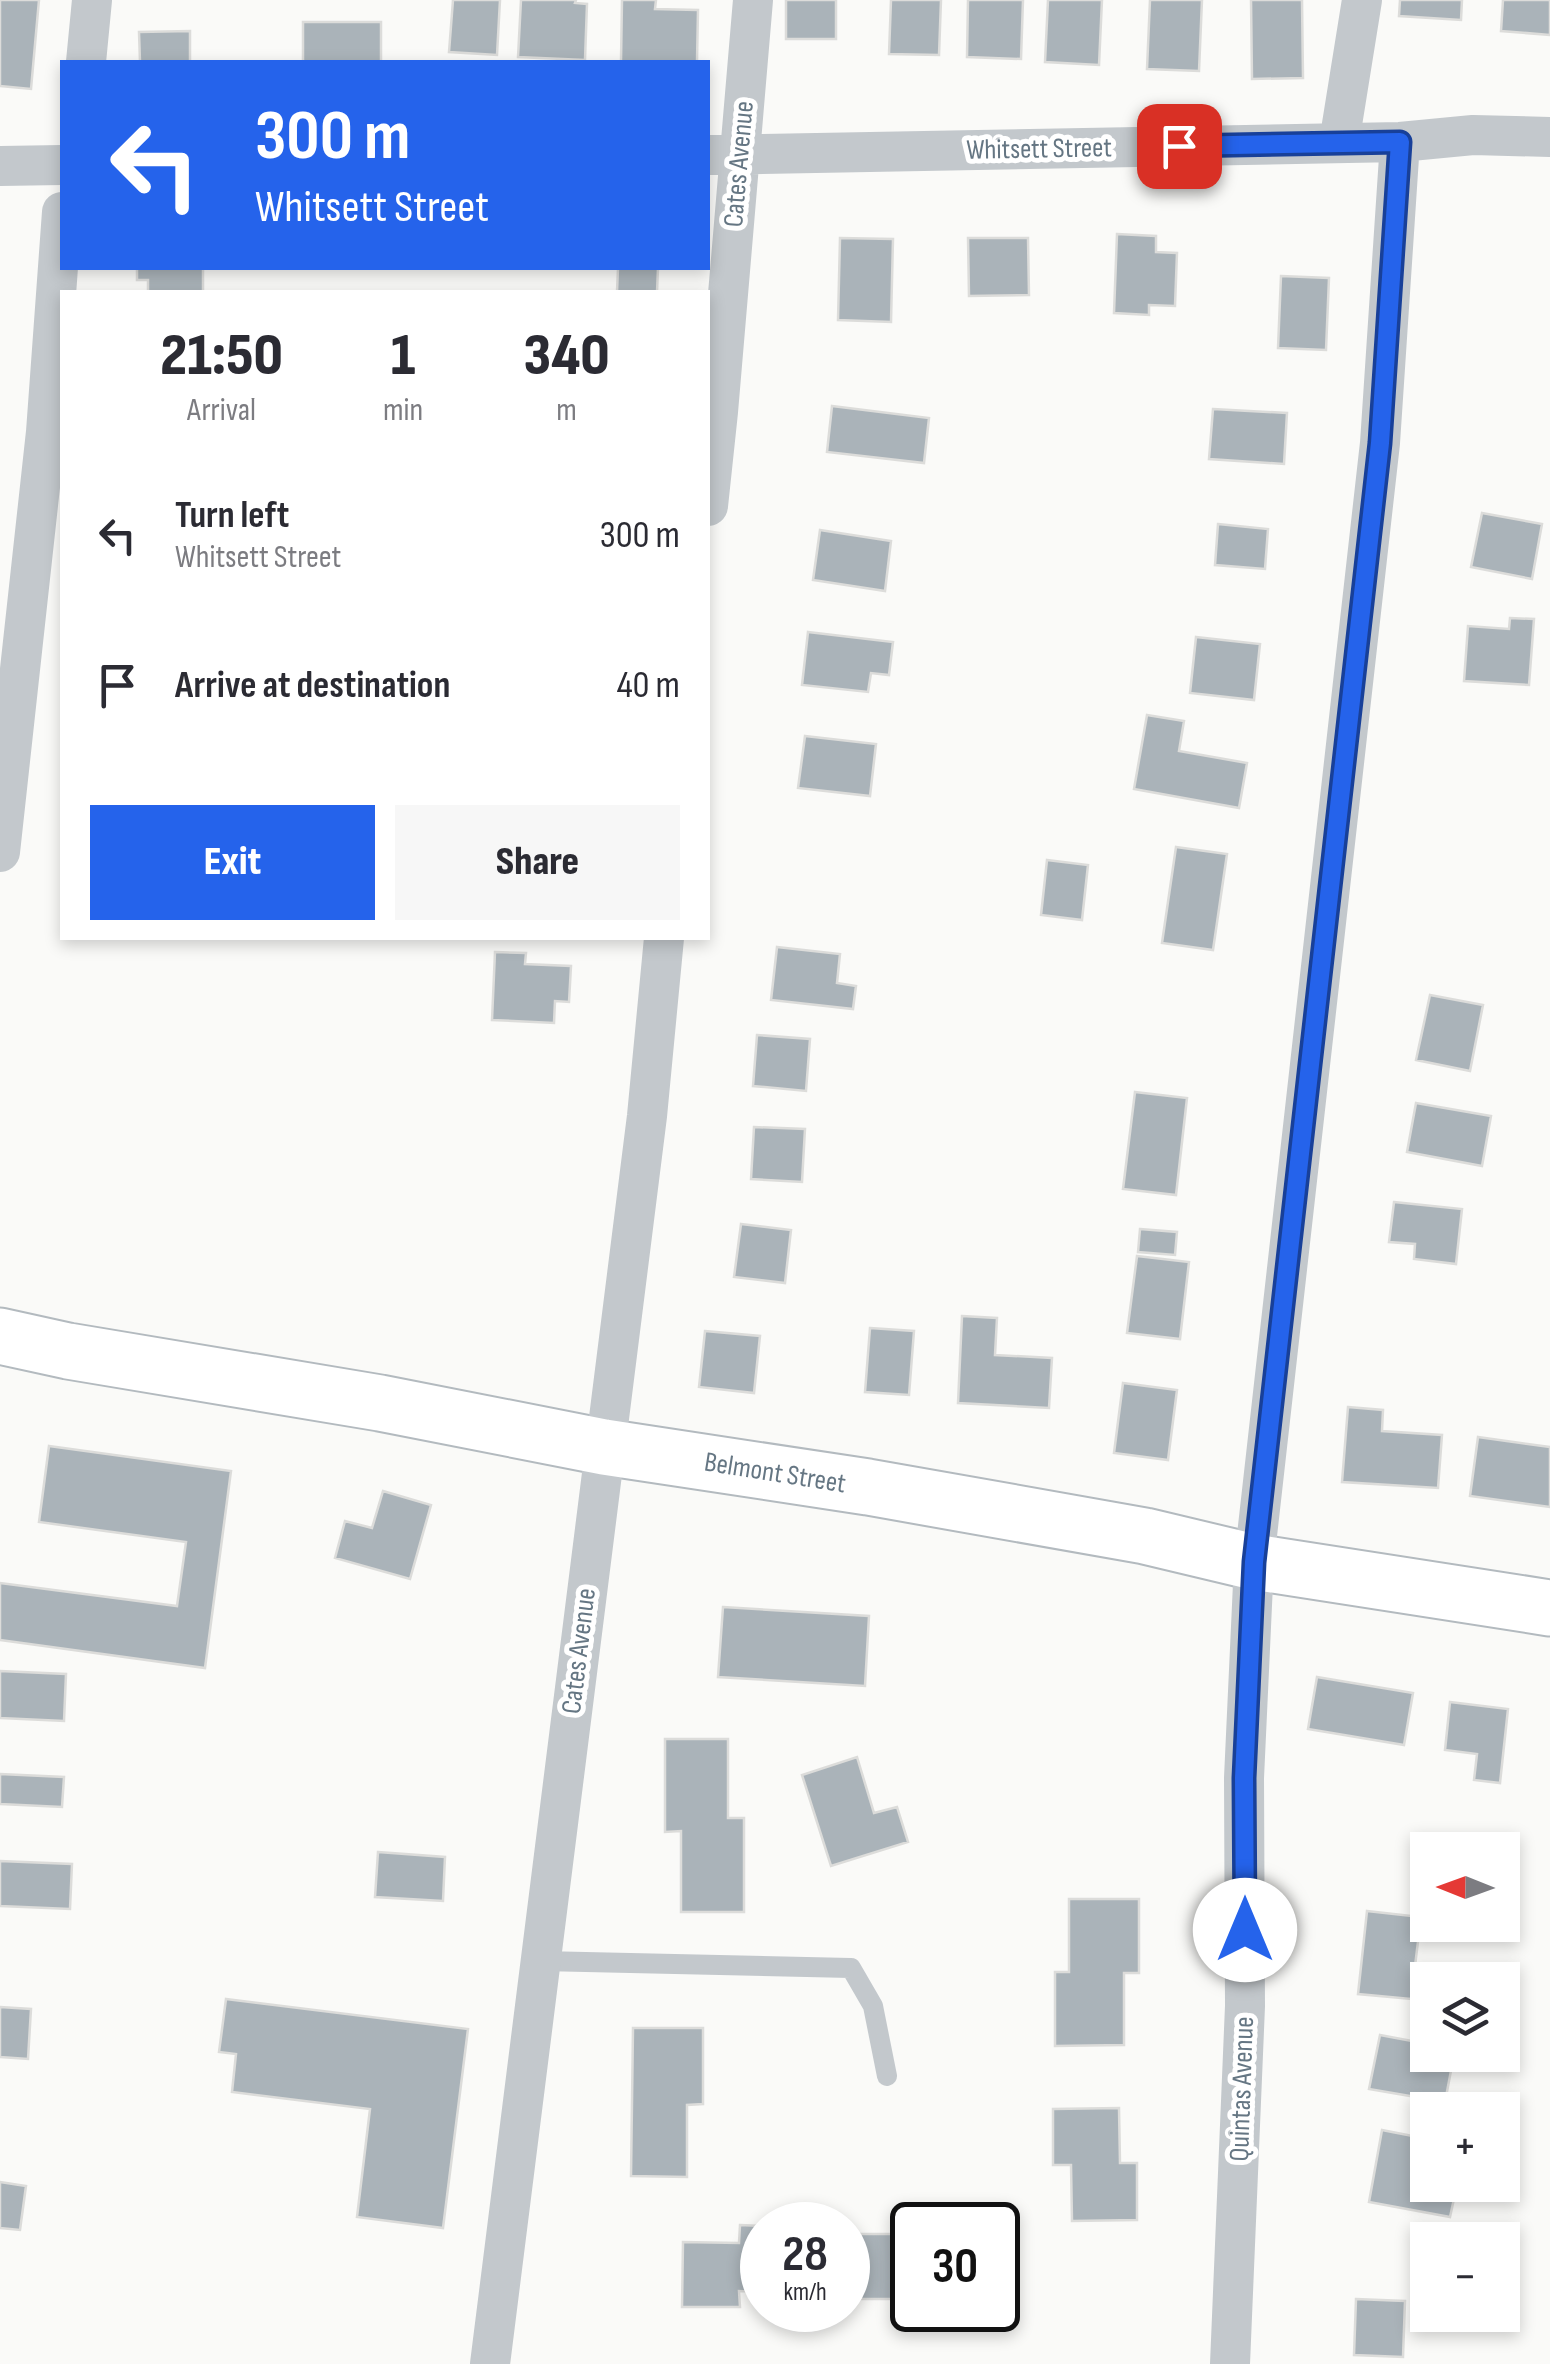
<!DOCTYPE html>
<html lang="en">
<head>
<meta charset="utf-8">
<style>
  :root { --surface:#fff; --page:#f7f7f7; --text:#2b2b33; --muted:#7c7c81; --accent:#2563eb }
  body { margin:0; font-family:"Sofia Sans Condensed",sans-serif; background:var(--page); color:var(--text); height:100vh; display:flex; flex-direction:column; font-size:38px; white-space:nowrap }
  * { box-sizing:border-box; margin:0 }
  p { font-size:32px; color:var(--muted) }
  .icon { flex:none; width:55px; height:55px; fill:none; stroke:currentColor; stroke-width:2; stroke-linecap:round; stroke-linejoin:round }
  .map { position:relative; flex:1; overflow:hidden }
  .sheet { position:absolute; left:60px; top:290px; width:650px; height:650px; display:flex; flex-direction:column; background:var(--surface); border-radius:0px; box-shadow:0 5px 15px #0003 }
  .sheet>* { flex:none }
  .hud { position:absolute; left:60px; top:60px; width:650px; height:210px; border-radius:0px; box-shadow:0 5px 15px #0003; background:#2563eb; color:#fff; overflow:hidden }
  .needle { width:65px; rotate:271deg }
  .tools { position:absolute; left:1410px; top:1832px; display:grid; gap:20px }
  .tools a { display:grid; place-items:center; width:110px; height:110px; border-radius:0px; background:var(--surface); box-shadow:0 5px 15px #0003; font-size:50px }
  .speed { position:absolute; left:740px; top:2202px; display:flex; gap:20px; font-size:50px; font-weight:700; text-align:center }
  .speed>* { display:grid; place-content:center; width:130px; height:130px; border-radius:50%; background:var(--surface); box-shadow:0 5px 15px #0003; line-height:1 }
  .speed small { font-size:25px; font-weight:400 }
  .speed .limit { border:5px solid #111; border-radius:15px; background:#fff; color:#111 }
  .pin { position:absolute; display:grid; place-items:center; width:85px; height:85px; color:#fff; margin:-42px; border-radius:20px; box-shadow:0 5px 15px #0006 }
  .me { position:absolute; width:110px; margin:-55px; rotate:0deg; stroke-linejoin:round; filter:drop-shadow(0 0 8px #0008) }
  .turn { display:flex; align-items:center; gap:35px; height:210px; padding:0 30px; font-size:45px }
  .turn .icon { width:130px; height:130px; stroke-width:2.5 }
  .turn b { display:block; font-size:70px; line-height:85px }
  .eta { display:flex; justify-content:space-evenly; align-items:center; height:170px; text-align:center }
  .eta b { font-size:60px; font-weight:800; line-height:70px }
  .button { display:flex; gap:20px; margin-top:auto; padding:20px 30px }
  .button a { flex:1; height:115px; border-radius:0px; background:var(--accent); color:#fff; font-size:40px; font-weight:800; line-height:115px; text-align:center }
  .button a+a { background:var(--page); color:var(--text) }
  ul { padding:0; list-style:none }
  li { display:flex; align-items:center; gap:30px; height:150px; padding:0 30px }
  li div { flex:1 }
  li b { display:block; font-size:38px }
  li em { font-style:normal }
  .map>svg:first-child { display:block }
  .building { fill:#aab3b9; stroke:#dcdcda; stroke-width:2.5 }
  .lines { fill:none; stroke-linecap:round; stroke-linejoin:round }
  .secondary-casing { stroke:#b3babf; stroke-width:59 }
  .lane { stroke:#c3c8cc; stroke-width:20 }
  .street { stroke:#c3c8cc; stroke-width:40 }
  .secondary { stroke:#fff; stroke-width:55 }
  .route-casing { stroke:#184099; stroke-width:25 }
  .route { stroke:#2563eb; stroke-width:18 }
  .labels { text-anchor:middle; dominant-baseline:central; stroke-width:10; stroke-linejoin:round; paint-order:stroke }
  .street-label { font-size:28px; fill:#657683; stroke:#fff }
</style>
</head>
<body>
<div class="map">
<svg width="1550" height="2364" viewBox="0 0 1550 2364">
  <rect width="100%" height="100%" fill="#fafaf8"/>
  <path class="building" d="M0,0h39l-8,89 -31,-3z
    M453,0h47l-3,55 -48,-3z
    M521,0h55l-1,3 12,1 -2,56 -67,-3z
    M622,0h34l-1,9 43,1 -1,52 -76,-1z
    M786,0h50v39h-50z
    M891,0h50l-2,55 -50,-1z
    M968,0h55l-2,59 -54,-2z
    M1048,0h54l-3,65 -54,-3z
    M1150,0h52l-3,71 -52,-2z
    M1251,0h51l1,78 -51,1z
    M1400,0h62l-1,20 -62,-4z
    M1503,0h47v35l-49,-4z
    M303,22h78v40h-78z
    M190,31v31h-50l-1,-30z
    M1117,234l39,2v16l21,1 -2,53 -26,-1v10l-35,-2z
    M840,238l53,1 -2,83 -53,-2z
    M968,238h60l1,57 -60,1z
    M137,268h66v24h-55v-12h-11z
    M618,268h40l-1,24h-40z
    M1281,276l48,2 -3,72 -48,-2z
    M832,406l97,12 -5,45 -97,-11z
    M1213,409l74,4 -3,51 -75,-5z
    M1482,513l60,11 -10,55 -61,-12z
    M1218,524l50,5 -3,40 -50,-4z
    M820,530l71,11 -6,50 -72,-11z
    M1510,618l24,1 -5,66 -65,-4 4,-55 41,3z
    M808,632l85,10 -4,33 -18,-2 -3,19 -66,-7z
    M1196,637l64,7 -6,56 -64,-7z
    M1147,715l37,6 -5,30 68,12 -8,45 -105,-19z
    M805,736l71,8 -6,52 -72,-8z
    M1176,847l51,7 -14,96 -51,-7z
    M1047,860l41,5 -6,55 -41,-5z
    M777,947l63,7 -3,29 19,3 -3,23 -82,-9z
    M495,952l31,1 -1,11 46,2 -2,36 -14,-1 -1,22 -62,-3z
    M1430,995l53,10 -13,66 -54,-11z
    M757,1035l53,4 -4,52 -53,-5z
    M1135,1092l52,6 -11,97 -53,-6z
    M1416,1103l75,13 -9,50 -75,-14z
    M754,1127l51,2 -3,53 -51,-3z
    M1394,1202l68,7 -6,55 -42,-5 1,-15 -26,-2z
    M741,1224l50,6 -6,53 -51,-6z
    M1140,1229l37,3 -2,23 -37,-3z
    M1137,1256l52,6 -9,77 -53,-6z
    M962,1316l35,2 -2,37 57,3 -3,50 -91,-5z
    M870,1328l44,3 -5,64 -44,-3z
    M705,1331l55,5 -6,57 -55,-6z
    M1123,1383l54,7 -9,70 -54,-7z
    M1348,1407l35,3 -1,21 60,4 -4,53 -96,-6z
    M1478,1437l72,10v60l-80,-11z
    M49,1446l182,25 -26,197 -205,-28v-57l177,23 9,-64 -147,-20z
    M383,1491l48,14 -21,74 -75,-21 10,-37 27,7z
    M723,1607l146,9 -4,70 -147,-9z
    M0,1671l66,3 -2,47 -64,-3z
    M1317,1677l96,16 -9,52 -96,-16z
    M1450,1702l58,7 -8,74 -26,-3 3,-26 -32,-4z
    M665,1739h63v79h16v94h-63v-81l-16,1z
    M857,1757l17,56 23,-6 11,35 -77,24 -29,-91z
    M0,1774l64,3 -2,30 -62,-3z
    M378,1852l67,5 -2,44 -68,-4z
    M0,1861l72,3 -2,45 -70,-3z
    M1069,1899h70v74h-15v72l-69,1v-74h14z
    M1367,1911l54,6 -10,82 -53,-5z
    M226,1999l242,30 -25,199 -86,-11 13,-108 -138,-17 4,-38 -17,-2z
    M0,2007l31,2 -3,50 -28,-2z
    M633,2028h70v76l-16,1v72l-56,-1z
    M1380,2035l48,9v11h26l-9,47 -76,-13z
    M1119,2108l1,55h17v57l-65,1 -1,-56h-18v-56z
    M1382,2130l46,9v46h29l-7,32 -81,-15z
    M0,2182l26,4 -6,44 -20,-2z
    M740,2225l22,1v66l-23,-1 1,16h-58l1,-65 56,1z
    M998,2233h20v65h-20z
    M860,2234h52v65h-51z
    M1356,2299l49,2 -2,56 -49,-2z"/>
  <g class="lines">
    <g class="secondary-casing">
      <path id="secondary" d="M0,1336l68,15 312,52 224,44 264,40 277,49 109,26 296,46"/>
    </g>
    <path class="lane" d="M541,1961l310,7 22,38 14,70"/>
    <path class="street" d="M86,62l6,-62
      M1339,143l23,-143
      M708,155l692,-13 73,-7 77,2
      M0,166l62,-1
      M708,506l10,-94 35,-412
      M0,852l46,-420 16,-220
      M490,2364l157,-1248 17,-178
      M1230,2364l15,-358 -1,-228 10,-216 126,-1119 20,-301"/>
    <use href="#secondary" class="secondary"/>
  </g>
  <g class="lines">
    <g class="route-casing">
      <path id="route" d="M1179,146l221,-4 -20,301 -126,1119 -10,216 1,152"/>
    </g>
    <use href="#route" class="route"/>
  </g>
  <g class="labels">
    <g class="street-label">
      <text transform="translate(1039 149) rotate(-1)">Whitsett Street</text>
      <text transform="translate(739 164) rotate(-85)">Cates Avenue</text>
      <text transform="translate(775 1473) rotate(9)">Belmont Street</text>
      <text transform="translate(579 1651) rotate(-83)">Cates Avenue</text>
      <text transform="translate(1242 2089) rotate(-88)">Quintas Avenue</text>
    </g>
  </g>
</svg>
<div class="tools">
<a><svg class="needle" viewBox="-14 -14 28 28"><path d="M0-13l5 13h-10z" fill="#e53935"/><path d="M0 13l5-13h-10z" fill="#7c7c81"/></svg></a>
<a><svg class="icon" aria-label="layers" viewBox="0 0 24 24"><path d="M12 4l9 5-9 5-9-5zM3 14l9 5 9-5"/></svg></a>
<a>+</a>
<a>−</a>
</div>
<div class="speed"><div>28<small>km/h</small></div><div class="limit">30</div></div>
<div class="pin" style="left:1179px;top:146px;background:#d93025"><svg class="icon" aria-label="arrive" viewBox="0 0 24 24"><path d="M6 21V4h12l-3 4 3 4H6"/></svg></div>
<svg class="me" style="left:1245px;top:1930px" viewBox="-20 -20 40 40"><circle r="19" fill="#fff"/><path d="M0-13L10 11 0 6-10 11z" fill="#2563eb"/></svg>
<div class="hud">
<div class="turn"><svg class="icon" aria-label="left" viewBox="0 0 24 24"><path d="M17 20v-9H6M10 6l-5 5 5 5"/></svg><div><b>300 m</b>Whitsett Street</div></div>
</div>
<section class="sheet">
<div class="eta">
<div><b>21:50</b><p>Arrival</p></div>
<div><b>1</b><p>min</p></div>
<div><b>340</b><p>m</p></div>
</div>
<ul>
<li><svg class="icon" aria-label="left" viewBox="0 0 24 24"><path d="M17 20v-9H6M10 6l-5 5 5 5"/></svg><div><b>Turn left</b><p>Whitsett Street</p></div><em>300 m</em></li>
<li><svg class="icon" aria-label="arrive" viewBox="0 0 24 24"><path d="M6 21V4h12l-3 4 3 4H6"/></svg><div><b>Arrive at destination</b></div><em>40 m</em></li>
</ul>
<div class="button"><a>Exit</a><a>Share</a></div>
</section>
</div>
</body>
</html>
